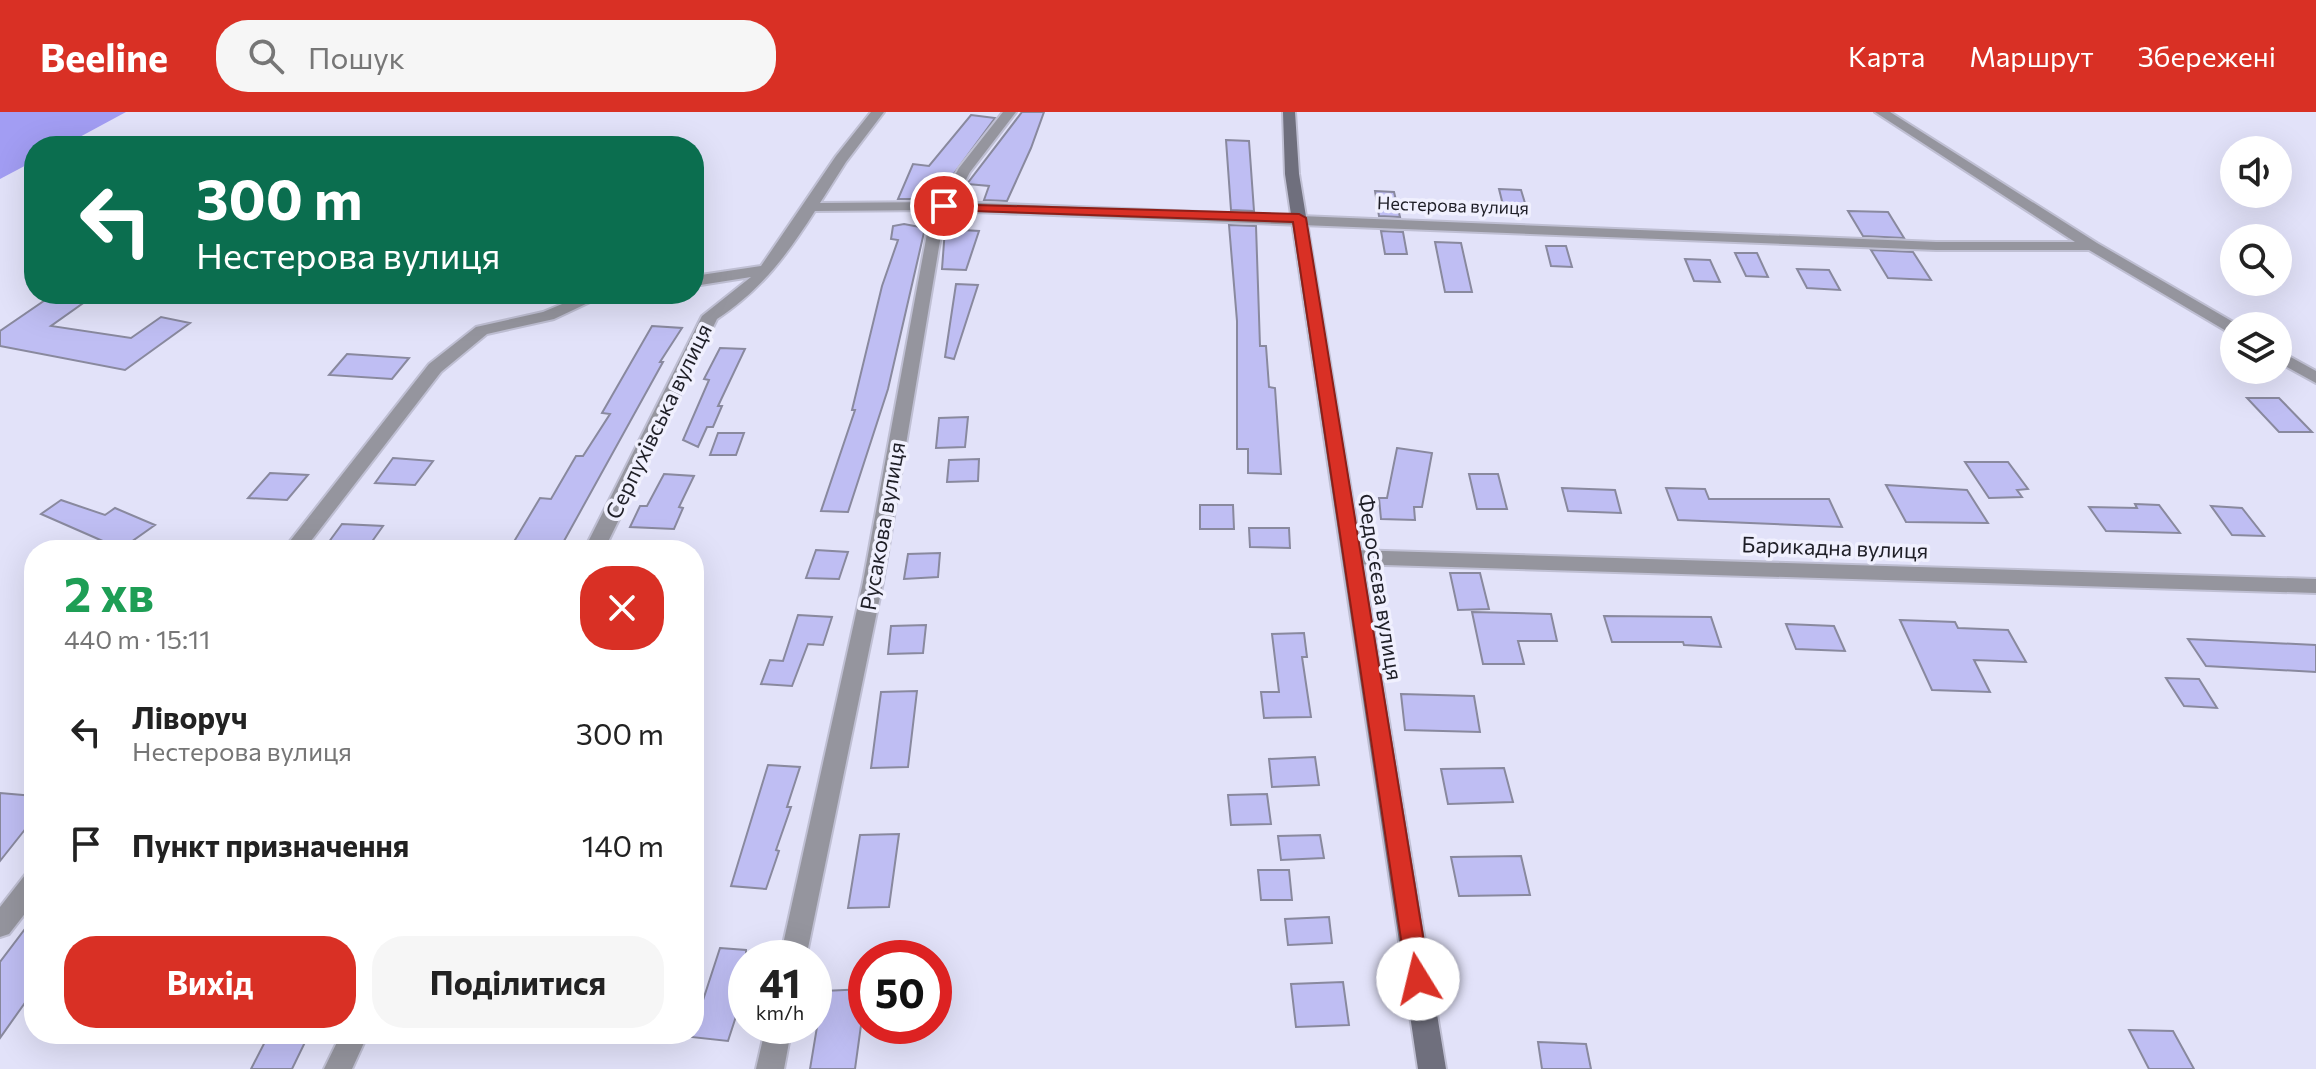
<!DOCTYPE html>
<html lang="uk">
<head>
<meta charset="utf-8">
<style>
  :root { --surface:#fff; --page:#f6f6f6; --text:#222; --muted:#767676; --accent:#d93025 }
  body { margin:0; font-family:Commissioner,sans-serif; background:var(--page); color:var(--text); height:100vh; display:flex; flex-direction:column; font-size:30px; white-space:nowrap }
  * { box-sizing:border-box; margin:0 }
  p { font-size:26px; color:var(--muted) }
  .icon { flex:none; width:44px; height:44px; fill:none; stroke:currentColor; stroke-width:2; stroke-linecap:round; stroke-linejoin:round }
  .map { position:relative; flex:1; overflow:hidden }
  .panel { position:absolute; left:24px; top:428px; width:680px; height:504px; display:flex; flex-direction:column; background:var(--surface); border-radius:32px; box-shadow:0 8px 32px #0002 }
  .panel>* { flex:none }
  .banner { position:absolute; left:24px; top:24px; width:680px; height:168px; border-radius:32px; box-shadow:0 8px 32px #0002; background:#0b6e4f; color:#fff; overflow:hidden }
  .controls { position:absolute; left:2220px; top:24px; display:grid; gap:16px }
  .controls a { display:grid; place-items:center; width:72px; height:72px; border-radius:50%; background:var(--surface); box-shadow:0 8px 32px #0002; font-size:40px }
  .speed { position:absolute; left:728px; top:828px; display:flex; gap:16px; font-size:40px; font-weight:700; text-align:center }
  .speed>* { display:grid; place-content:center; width:104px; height:104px; border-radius:50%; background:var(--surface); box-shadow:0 8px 32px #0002; line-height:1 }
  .speed small { font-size:20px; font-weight:400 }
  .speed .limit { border:12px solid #d22; background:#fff; color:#111 }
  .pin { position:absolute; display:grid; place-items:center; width:68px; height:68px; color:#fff; margin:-34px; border:4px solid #fff; border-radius:50%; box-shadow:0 2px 8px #0007 }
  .me { position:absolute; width:88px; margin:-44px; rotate:351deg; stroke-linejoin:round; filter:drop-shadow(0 0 6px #0008) }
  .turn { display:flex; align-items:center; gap:28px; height:168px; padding:0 40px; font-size:36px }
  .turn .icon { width:104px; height:104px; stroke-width:2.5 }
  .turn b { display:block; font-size:56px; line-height:68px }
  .round { display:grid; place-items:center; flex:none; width:84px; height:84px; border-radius:32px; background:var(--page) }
  .headline { display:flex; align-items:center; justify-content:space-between; height:136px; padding:0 40px }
  h1 { font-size:48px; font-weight:700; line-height:60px; color:#1e9e55 }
  .cta { display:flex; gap:16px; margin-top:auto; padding:16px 40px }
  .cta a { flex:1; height:92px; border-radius:32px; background:var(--accent); color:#fff; font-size:32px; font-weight:700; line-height:92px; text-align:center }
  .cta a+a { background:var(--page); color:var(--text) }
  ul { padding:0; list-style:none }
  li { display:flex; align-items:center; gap:24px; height:112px; padding:0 40px }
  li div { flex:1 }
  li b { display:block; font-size:30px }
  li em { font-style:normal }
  header { display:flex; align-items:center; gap:48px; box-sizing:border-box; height:112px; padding:0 40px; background:var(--accent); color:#fff }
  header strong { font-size:38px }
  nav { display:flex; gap:44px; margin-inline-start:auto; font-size:28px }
  .search { width:560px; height:72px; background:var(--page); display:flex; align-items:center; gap:20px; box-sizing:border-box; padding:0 28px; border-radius:32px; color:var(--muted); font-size:30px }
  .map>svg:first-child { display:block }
  .forest { fill:#a29df3 }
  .building { fill:#bfbef3; stroke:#89899e; stroke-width:2 }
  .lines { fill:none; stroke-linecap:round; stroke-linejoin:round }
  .street-casing { stroke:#bfbfd3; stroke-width:4 }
  .secondary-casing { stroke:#bfbfd3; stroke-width:4 }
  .street { fill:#95959e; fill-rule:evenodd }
  .secondary { fill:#6f6f7d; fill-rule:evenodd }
  .route { fill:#d93025; stroke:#8d1f18; stroke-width:2 }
  .labels { text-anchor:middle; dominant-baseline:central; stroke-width:7; stroke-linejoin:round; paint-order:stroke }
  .far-street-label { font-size:18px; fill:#1f1f27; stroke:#f0f0fe }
  .street-label { font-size:22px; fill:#1f1f27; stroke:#f0f0fe }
</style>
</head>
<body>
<header>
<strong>Beeline</strong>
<div class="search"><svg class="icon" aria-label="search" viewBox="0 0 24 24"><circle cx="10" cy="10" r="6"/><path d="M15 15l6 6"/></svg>Пошук</div>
<nav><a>Карта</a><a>Маршрут</a><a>Збережені</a></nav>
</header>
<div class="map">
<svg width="2316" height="957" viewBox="0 0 2316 957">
  <rect width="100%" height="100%" fill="#e2e2f9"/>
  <path class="forest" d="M0,0h126l-63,34h-29v15l-34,18z"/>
  <path class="building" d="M1022,0h22l-13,36 -24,53 -23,-1 5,-14 -22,-2z
    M971,3l24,3 -48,65 -11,-1 -7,17h-31l15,-35 16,2z
    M1226,28l23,1 5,70 -23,-1z
    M1499,77l22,1 7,23h-23z
    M1375,79l19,1 6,25 -21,-1z
    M1848,99l40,1 16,26 -41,-2z
    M904,112l21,4 -37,161 -40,123 -27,-1 34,-101h-3l30,-124 16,-46 -7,-1 2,-13z
    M1229,113l27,1 4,120h6l3,41 6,1 6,86 -33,-1v-24h-11v-128z
    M945,117l34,2 -13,39 -24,-1z
    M1381,119l22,1 4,22h-22z
    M1435,130l26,1 11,49h-27z
    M1546,134h20l6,21 -21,-1z
    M1871,138l42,2 18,28 -43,-2z
    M1735,141h22l11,24 -22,-1z
    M1685,147l25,1 10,22 -26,-1z
    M1797,157l32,1 11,20 -33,-2z
    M956,172l22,1 -24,74 -9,-2z
    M54,182h42l-45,32 80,12 30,-21 29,6 -65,47 -125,-24v-15z
    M652,214l30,2 -22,34h3l-104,188h-50l31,-52 11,1 25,-43h7l27,-42 -8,-1z
    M720,236l25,1 -27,57h4l-9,21h-6l-9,20 -15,-7 26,-60 -5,-1z
    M347,242l62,4 -17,21 -63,-4z
    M2247,286h32l33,34h-33z
    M968,305l-3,30 -29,1 3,-30z
    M718,321h26l-8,22h-26z
    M1397,336l35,5 -10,54h-8l1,13 -34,-1 -2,-21h8z
    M393,346l40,3 -18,24 -40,-2z
    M979,347l-1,22 -31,1 2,-22z
    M1965,350h43l20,27 -11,1 5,7 -33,1z
    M270,361l38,2 -21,25 -39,-2z
    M664,362l30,2 -15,31 4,1 -9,21 -44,-2 10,-21h7z
    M1469,362h29l9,35h-30z
    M1886,373l81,5 21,33 -82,-1z
    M1562,376l53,2 6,23 -53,-2z
    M1666,376l39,1 4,10h120l13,28 -164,-7z
    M61,388l44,15 10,-7 40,17 -34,24 -80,-35z
    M2135,392l24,1 21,28 -74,-2 -17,-24 48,1z
    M1200,393h33l1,24h-34z
    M2211,394l31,2 22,28 -32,-1z
    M342,412l41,2 -17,24h-43z
    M1249,416h40l1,20 -40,-1z
    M816,438l32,2 -9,27 -33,-1z
    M940,441l-2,24 -34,2 4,-25z
    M1450,461h30l9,36 -31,1z
    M1472,500l79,2 6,27h-39l6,23h-41z
    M798,503l34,2 -9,28 -15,-1 -16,42 -31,-2 9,-24 13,1z
    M1604,504l107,1 10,30 -37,-2 -1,-3h-71z
    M1900,508l55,2 3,6 50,2 18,32 -52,-2 16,32 -58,-2z
    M1786,512l48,2 11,25 -49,-2z
    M926,513l-3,28 -35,1 3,-28z
    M1304,521l3,24h-5l9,60 -47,1 -3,-26h18l-7,-58z
    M2188,527l128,6v27l-110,-6z
    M2166,566l33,1 18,29 -33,-2z
    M917,579l-9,76 -37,1 10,-76z
    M1401,582l73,2 6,36 -75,-2z
    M1315,645l4,28 -47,2 -3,-28z
    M768,653l32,2 -13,40h4l-15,43 3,1 -13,38 -35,-3z
    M1504,656l9,34 -65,2 -7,-35z
    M0,681l34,3v32l-7,-1 -27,34z
    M1267,682l4,30 -40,1 -3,-30z
    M899,722l-10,73 -41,1 12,-73z
    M1320,723l4,23 -43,2 -3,-24z
    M1521,744l9,39 -71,1 -8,-39z
    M1258,758h31l3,30h-31z
    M34,805v73l-34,48v-76z
    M1329,805l3,26 -44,2 -3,-26z
    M720,836l26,2v30l-6,24 -12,37 -37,-4z
    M1343,870l6,43 -53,2 -5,-43z
    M866,877l-11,80h-45l13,-78z
    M2129,918l44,1 21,38h-45z
    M269,922h40l-17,35h-41z
    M1538,930l48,2 5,25h-49z"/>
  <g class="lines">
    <g class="street-casing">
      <path id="street" d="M871,0h13l-38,50 -26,41 120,-1 19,-34 44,-56h13l-46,60 -16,30 982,40h139l-200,-130h15l207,131 143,83h-6v8l-6,-2 -139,-82h-153l-986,-39 -7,12 -60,359 -77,376h-26l83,-376 66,-359 7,-13 -121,1c-28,44 -54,79 -98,108l-113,231h-20l118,-234 49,-39 -57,9v-10l67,-10 75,-110z
        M586,182h21l-53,25 -67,15 -46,38 -137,178h-21l146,-186 47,-37 67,-15z
        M2278,238l38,21v12l-38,-21z
        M1352,438l964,29v14l-964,-29 -10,-7z
        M34,760v30l-25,32 -9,3v-30l25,-32z
        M766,914h26l-8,43h-28z
        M341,922h27l-16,35h-28z"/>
    </g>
    <g class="secondary-casing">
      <path id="secondary" d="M1283,0h12l4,62 147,895h-28l-133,-895z"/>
    </g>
    <use href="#street" class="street"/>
    <use href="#secondary" class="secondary"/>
  </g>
  <path class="route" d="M940,92l359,10 7,4 124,761 -3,7 -9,4 -8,-4 -3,-7 -114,-757 -349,-12 -6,-4z"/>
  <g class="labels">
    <g class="far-street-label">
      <text transform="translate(1453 93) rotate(2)">Нестерова вулиця</text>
    </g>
    <g class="street-label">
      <text transform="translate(658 309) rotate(-64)">Серпухівська вулиця</text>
      <text transform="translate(882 414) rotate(-80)">Русакова вулиця</text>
      <text transform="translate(1835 435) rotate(2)">Барикадна вулиця</text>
      <text transform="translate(1381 475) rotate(81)">Федосєєва вулиця</text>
    </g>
  </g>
</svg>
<div class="controls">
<a><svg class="icon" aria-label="sound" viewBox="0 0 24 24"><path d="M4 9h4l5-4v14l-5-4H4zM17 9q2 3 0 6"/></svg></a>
<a><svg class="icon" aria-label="search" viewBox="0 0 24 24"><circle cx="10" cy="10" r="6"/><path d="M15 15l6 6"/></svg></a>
<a><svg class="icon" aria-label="layers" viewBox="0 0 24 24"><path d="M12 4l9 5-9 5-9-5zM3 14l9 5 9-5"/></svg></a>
</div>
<div class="speed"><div>41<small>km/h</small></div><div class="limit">50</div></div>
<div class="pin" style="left:944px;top:94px;background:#d93025"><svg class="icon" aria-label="arrive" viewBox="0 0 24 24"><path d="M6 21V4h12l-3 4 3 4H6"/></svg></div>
<svg class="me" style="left:1418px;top:867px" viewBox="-20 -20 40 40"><circle r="19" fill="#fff"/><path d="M0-13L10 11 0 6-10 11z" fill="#d93025"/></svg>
<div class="banner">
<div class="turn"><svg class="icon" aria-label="left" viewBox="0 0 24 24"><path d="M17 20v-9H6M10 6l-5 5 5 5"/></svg><div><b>300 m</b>Нестерова вулиця</div></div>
</div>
<section class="panel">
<div class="headline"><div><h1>2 хв</h1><p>440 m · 15:11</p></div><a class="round" style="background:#d93025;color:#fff"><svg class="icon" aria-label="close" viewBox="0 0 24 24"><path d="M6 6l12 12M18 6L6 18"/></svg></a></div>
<ul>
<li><svg class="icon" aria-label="left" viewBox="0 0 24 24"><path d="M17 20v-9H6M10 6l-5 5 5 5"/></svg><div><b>Ліворуч</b><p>Нестерова вулиця</p></div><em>300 m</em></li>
<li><svg class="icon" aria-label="arrive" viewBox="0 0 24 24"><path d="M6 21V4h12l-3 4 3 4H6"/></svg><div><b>Пункт призначення</b></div><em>140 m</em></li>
</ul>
<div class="cta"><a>Вихід</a><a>Поділитися</a></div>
</section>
</div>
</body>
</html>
